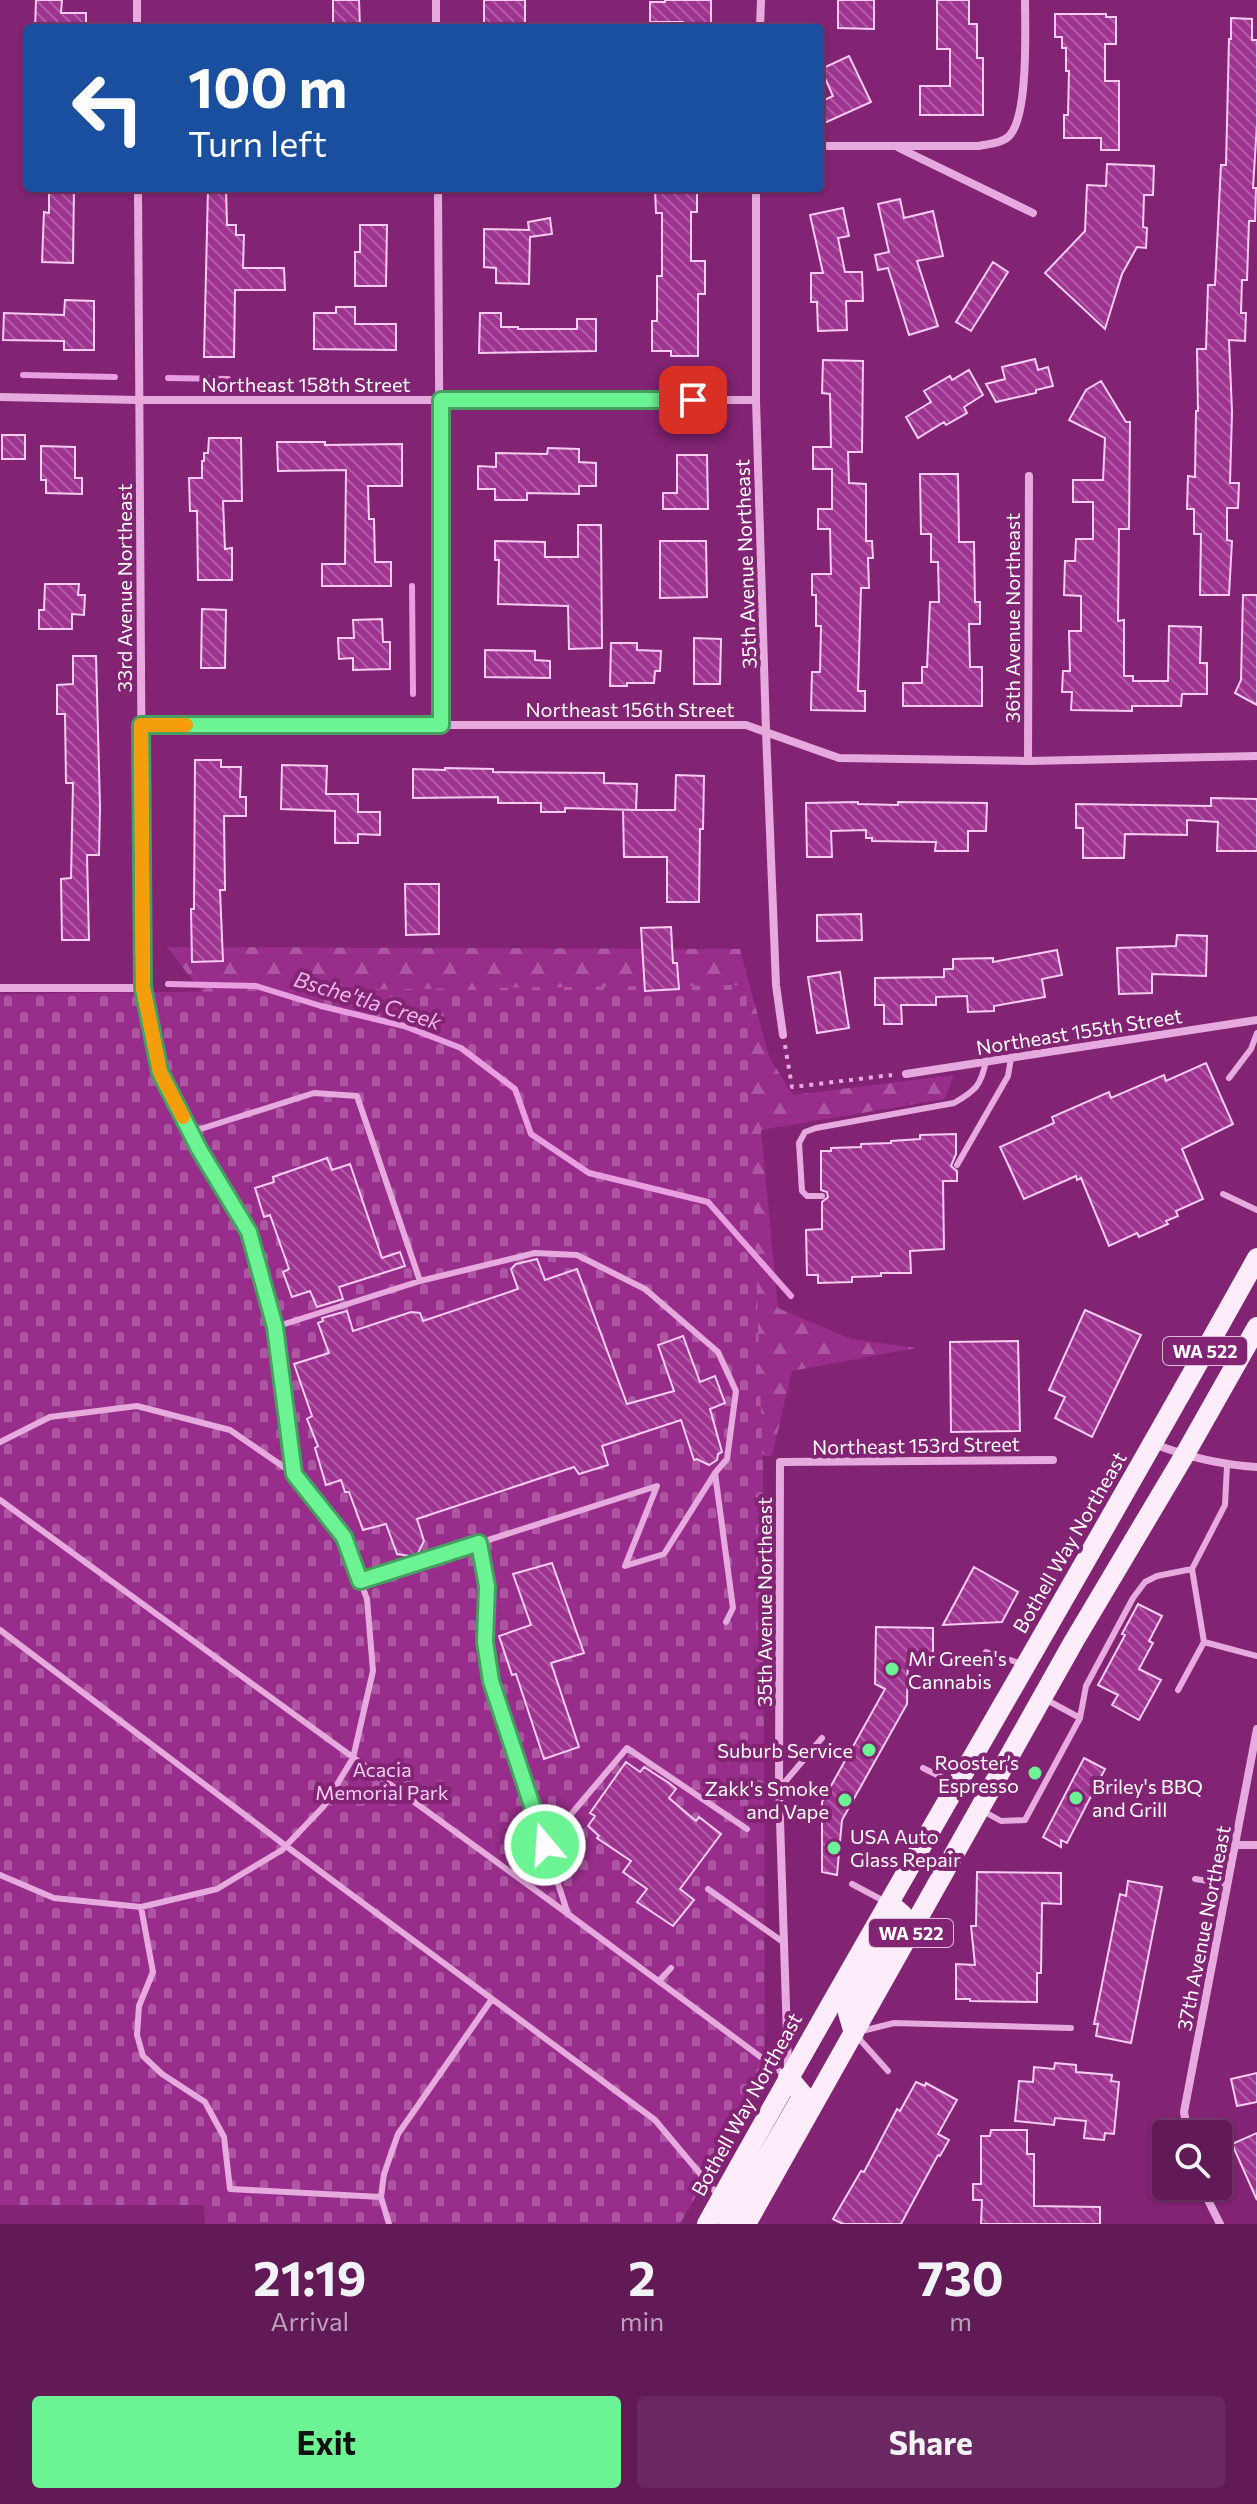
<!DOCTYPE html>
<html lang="en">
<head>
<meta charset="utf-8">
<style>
  :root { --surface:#621a57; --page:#6b2761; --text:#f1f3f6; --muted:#bba1ba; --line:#76386d; --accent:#6cf394 }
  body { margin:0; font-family:Commissioner,sans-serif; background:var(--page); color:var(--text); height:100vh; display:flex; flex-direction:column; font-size:30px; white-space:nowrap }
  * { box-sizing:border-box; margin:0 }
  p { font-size:26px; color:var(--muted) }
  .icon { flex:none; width:44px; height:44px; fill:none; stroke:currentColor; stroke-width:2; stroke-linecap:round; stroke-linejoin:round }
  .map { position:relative; height:2224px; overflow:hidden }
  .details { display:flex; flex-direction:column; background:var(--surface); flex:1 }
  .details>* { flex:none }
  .hud { position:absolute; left:24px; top:24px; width:800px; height:168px; border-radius:8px; box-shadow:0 2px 6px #0004,0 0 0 2px var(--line); background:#1a4fa0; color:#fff; overflow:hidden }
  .tools { position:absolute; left:1152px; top:2120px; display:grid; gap:16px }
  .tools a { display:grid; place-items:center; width:80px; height:80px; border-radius:8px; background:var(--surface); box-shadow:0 2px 6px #0004,0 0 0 2px var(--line); font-size:40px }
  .pin { position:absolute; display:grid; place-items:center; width:68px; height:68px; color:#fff; margin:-34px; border-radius:16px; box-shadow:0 4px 12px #0006 }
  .me { position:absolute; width:88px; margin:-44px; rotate:342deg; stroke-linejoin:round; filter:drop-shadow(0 0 6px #0008) }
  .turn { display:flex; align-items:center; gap:28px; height:168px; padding:0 32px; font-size:36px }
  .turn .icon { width:104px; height:104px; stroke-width:2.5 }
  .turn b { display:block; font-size:56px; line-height:68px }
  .eta { display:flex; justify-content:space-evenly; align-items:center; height:136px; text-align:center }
  .eta b { font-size:48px; font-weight:700; line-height:56px }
  .button { display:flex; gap:16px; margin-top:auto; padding:16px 32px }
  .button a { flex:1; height:92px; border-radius:8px; background:var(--accent); color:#111; font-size:32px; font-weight:700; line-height:92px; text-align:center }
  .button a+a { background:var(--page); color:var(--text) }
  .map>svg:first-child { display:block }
  .forest { fill:url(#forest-firs) }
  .cemetery { fill:url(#cemetery-stones) }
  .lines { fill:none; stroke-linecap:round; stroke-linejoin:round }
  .stream { stroke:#e99ee0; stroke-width:6 }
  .building { fill:url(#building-back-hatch); stroke:#f6cdf1; stroke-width:2 }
  .path { stroke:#e7aadf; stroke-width:4; stroke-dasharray:4 6; stroke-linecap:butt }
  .service { stroke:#e7aadf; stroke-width:6 }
  .minor { stroke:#e7aadf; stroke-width:8 }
  .primary { stroke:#fdecfa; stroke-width:20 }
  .route-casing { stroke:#469e60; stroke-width:20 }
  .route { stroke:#6cf394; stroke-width:14 }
  .slow { stroke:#f59e0b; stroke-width:14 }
  .poi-dot { fill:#6cf394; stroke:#822374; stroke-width:3 }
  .labels { text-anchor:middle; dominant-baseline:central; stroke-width:8; stroke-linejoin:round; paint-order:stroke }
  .shield { fill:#822374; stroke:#dabdd5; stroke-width:2 }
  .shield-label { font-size:18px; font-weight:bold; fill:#fff }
  .street-label { font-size:20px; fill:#fff; stroke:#822374 }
  .poi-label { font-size:20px; fill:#fff; stroke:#822374; text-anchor:start }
  .park-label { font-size:20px; fill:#f6cdf1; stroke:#822374 }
  .water-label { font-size:22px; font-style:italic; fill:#efb5e8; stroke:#822374 }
</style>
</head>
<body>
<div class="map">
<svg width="1257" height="2224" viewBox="0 0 1257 2224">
  <defs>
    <pattern id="forest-firs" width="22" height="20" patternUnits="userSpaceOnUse" patternTransform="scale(2)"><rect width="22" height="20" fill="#992d8b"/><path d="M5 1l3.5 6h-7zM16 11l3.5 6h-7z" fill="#ad57a2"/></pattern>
    <pattern id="cemetery-stones" width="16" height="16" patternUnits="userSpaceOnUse" patternTransform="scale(2)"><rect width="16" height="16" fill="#992d8b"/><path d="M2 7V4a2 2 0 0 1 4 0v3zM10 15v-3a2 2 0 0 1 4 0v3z" fill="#ad57a2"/></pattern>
    <pattern id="building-back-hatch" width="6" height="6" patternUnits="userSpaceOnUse" patternTransform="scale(2)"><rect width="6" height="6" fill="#9f3390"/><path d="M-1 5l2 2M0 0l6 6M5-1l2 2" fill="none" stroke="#b25ca6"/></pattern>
  </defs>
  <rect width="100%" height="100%" fill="#822374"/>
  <path class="forest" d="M167,947l573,2 29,108 24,38 161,-20 -9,24 -184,31 17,178 73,31 65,9 -124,23 -20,85h-34l-469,-377z"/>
  <path class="cemetery" d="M746,985l17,483 2,606 -85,150h-475l-1,-19h-204v-1211z"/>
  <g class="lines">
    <path class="stream" d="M23,375l92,2
      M168,378l60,1
      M412,586l1,108
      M168,984l88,2 65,20 83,20 57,22 54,41 16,45 58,39 119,29 83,94"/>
  </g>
  <path class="building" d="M36,0h26l-1,13h25v15h-51z
    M333,0h26l1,28h-27z
    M484,0h41v28h-28v-3h-13z
    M665,0h46v28h-28v-6h-33v-20h15z
    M838,0h36v29l-36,-1z
    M937,0h32v24h8v34h6v57h-63v-29h30v-37h-13z
    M1055,14h51v3h10v27h-11v37h14v69h-18v-12h-37v-23h4l1,-44h-3v-23h-4v-11h-7z
    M1231,18l21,1v21h5v84l-4,64h3l-1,33h-6l-2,59h-5l-1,33h5l-1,28 -16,-1 3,72 -2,71h9l-1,25h-11v32l5,1 -3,54h-29l1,-61h-7v-25h-7l1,-33 7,1 1,-66h2l-1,-62h9l2,-64h7l6,-120h5l3,-126h2z
    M849,56l22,46 -51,23v-23l13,-6 -12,-27z
    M1107,164l47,2 -1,29h-9l-1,32 4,1 -1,20 -9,-1 -15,27 -17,55 -60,-56 40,-42 2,-46 19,1z
    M49,188h25l-1,75 -31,-1 2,-50 5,1z
    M208,188h18l1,37h9v10h8l-1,33h41l1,22h-50l-1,67h-30z
    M655,188h42v24h-6v49h14v33h-7v62h-27v-5h-19v-30h5v-45h5v-63h-6z
    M900,199l4,19 29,-7 10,45 -26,5 21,65 -29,9 -21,-67 -10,2 -3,-15 14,-3 -11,-48z
    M843,208l6,28 -11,2 7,34h17l1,29h-17l1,29 -29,1 -1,-29h-6v-29h12l-13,-58z
    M550,218l2,16 -22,3 -1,47 -33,-1v-15l-12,-1v-38l45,1 -1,-8z
    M360,225h27l-1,61h-31v-34h5z
    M993,262l15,10 -37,59 -15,-9z
    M65,300l29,1v49h-30v-9l-61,-1 1,-27 60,2z
    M336,307h19v17h41v26l-82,-1v-36h22z
    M480,313h21v14h17v2h59v-10h19v32l-117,2z
    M1035,359l3,11 10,-3 5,19 -17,4v3l-40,9 -10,-18 19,-5 -3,-12z
    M823,360l40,1 -1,91h-14l1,31 17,1v57h6l1,17h-5l1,30h-8l-3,103h7v20l-54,-1 1,-38h8l1,-46h-5v-31h-4v-21h19l-1,-45h-12v-20h14v-40h-19v-22h18l-1,-53 -8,-1z
    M969,370l14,25 -19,12 3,6 -21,12 -2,-3 -26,16 -12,-21 25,-15 -7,-11 26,-15 2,4z
    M1101,381l25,41h4l-1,107h-10l-1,92 6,-1v56h9v5h35l1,-55 32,1 -1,36h7v31h-25l-1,12h-49v5l-61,-1 1,-18h-10l1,-21h7l-1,-40h12v-35l-17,-1 1,-34h10l1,-22h17v-37h-20v-22h30l2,-42 -36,-18 17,-30z
    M2,435h23v24h-23z
    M209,438h32l1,63h-19l2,48 7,-1v32h-34l-1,-69h-7l-1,-33h13v-17h2v-8h4z
    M277,442h48v3l77,-1v42h-34l1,33h5l1,43h16v24h-69v-22h23l1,-94 -68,1z
    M41,446l34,1v31h7v16l-36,-1v-13h-5z
    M548,448l31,1v13l17,1v23h-17v8l-52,-1v7h-32v-11h-17v-23l18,1v-14l51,1z
    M677,455h30l1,54h-45v-16h14z
    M920,474h38l1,68h15l1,60h5v22h-11l1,43h12v39h-79v-23h19v-16h5l3,-65h9l-1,-40h-7v-28h-10z
    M578,525h23l1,123 -33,1 -1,-43 -70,-2 1,-44h-4v-19l50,1v15h33z
    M660,541h46l1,56 -47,1z
    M45,584h34l-1,11h7l-1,20 -12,-1v15h-33v-19h5z
    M1243,595h14v110l-22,-12 6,-13z
    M202,609l24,1 -1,58h-24z
    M382,619l1,23h7v27l-37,1v-12l-14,1 -1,-21h16l-1,-18z
    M694,638l27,1 -1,45h-26z
    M611,643h26v7l24,1 -1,20h-5l-1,12h-27v3h-17z
    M485,650l50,1v9l15,1v17l-65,-1z
    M73,656h23l4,151 -1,48h-12l2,85h-27l-1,-61 10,-1 2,-95h-7l-1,-69h-8v-29l16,-1z
    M195,760h26v7h20l-1,30h6v19h-22l1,74h-5l3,71 -31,1 -1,-53h3z
    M282,765l45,1 -1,28h32v18h22v23l-22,-1v9h-23v-32l-54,-2z
    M445,768l48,1v3l111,1v10l33,1 -1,26 -71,-2v4h-24v-9h-43v-6l-85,1v-29l32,1z
    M676,775l28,1 -1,53h-3l-1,73h-32v-45h-43l-1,-47h52z
    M1211,798l46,1v52h-40l1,-29 -31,-2v15l-62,-1 -1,24h-41v-30h-7v-24l135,2z
    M858,802v2l40,1v-3l89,1 -1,28h-18v20h-33l1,-9 -64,-1v-3h-6v-8l-35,1 1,26h-25l-1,-54z
    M405,884h34v50l-33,1z
    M861,914l1,26 -45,1v-26z
    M671,927l2,36h4l2,26 -34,2 -4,-63z
    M1177,935l30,1 -1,40 -54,-2v19l-33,1 -2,-46 59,-2z
    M1057,950l5,25 -20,4 3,18 -51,9v5l-26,1 -1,-16 -31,1v8h-35l1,19h-18v-19h-9v-27l69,-1v-8h9v-10l40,-1v4z
    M840,972l9,56 -32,5 -9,-56z
    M1206,1063l27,61 -51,25 21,50 -27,12 2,5 -12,5 2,3 -29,13 -2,-4 -28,13 -28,-68 -4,2 -1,-4 -52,23 -24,-52 54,-24 -2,-6 57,-25 2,6 53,-23 2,6z
    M956,1134v20l-5,12 6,5v10h-14l1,68 -34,2 1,22h-30v3l-29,1v5l-34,1v-8h-11l-1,-45 16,-1v-27l6,-5 -1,-5 -6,-2v-39h10v-3l30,-1v-3l30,-1v-2l29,-2v-4z
    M327,1158l5,12 18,-6 32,94 18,-6 5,14 -66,21 4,12 -26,8 -7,-16 -18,6 -9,-25 6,-3 -19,-54 -6,2 -9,-29 19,-6 -1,-5z
    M537,1259l8,21 32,-11 50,135 47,-13 -16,-46 25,-9 17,46 15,-6 10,27 -15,6 12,43 -4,2 -1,6 -8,5 -12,-6 -3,1 -13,-40 -79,26 6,19 -29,9 -5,-7 -157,52 7,22 -8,16 -19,-3 -11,-30 -23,6 -14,-38h-4l-4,-12 -15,5 -11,-37 3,-2 -11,-27 5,-3 -18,-52 35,-11 -11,-30 5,-2 -1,-3 25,-7 6,20 58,-19 9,1 3,8 95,-32 -7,-20 5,-5z
    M1085,1310l56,25 -49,102 -37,-19 10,-21 -16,-7z
    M1018,1341l2,90 -69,1 -1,-90z
    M552,1563l32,90 -33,10 28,84 -35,12 -28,-85 -4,1 -13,-39 32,-11 -18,-51z
    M974,1567l44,25 -16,30 -59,3z
    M1138,1604l24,12 -13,25 4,2 -14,26 22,11 -22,40 -27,-15 6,-10 -20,-10 27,-50 -3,-1z
    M876,1627l57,1v26h-25l-1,50 -65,116 -5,55 -15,-3v-70l63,-113 -10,-5z
    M1084,1758l21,11 -38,74 -6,-3v7l-18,-10z
    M626,1762l14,10 4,-5 25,16 7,6 -7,9 27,23 3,-4 22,17 -41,55 14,11 -21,26 -36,-24 10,-13 -24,-17 8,-11 -34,-23 2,-2 -11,-10 7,-10 -5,-3z
    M977,1872l84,1v31l-19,-1 -1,70h-4v29l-67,-1v-2h-14v-35l19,1 -4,-39h5z
    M1128,1881l34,6 -31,156 -35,-7 2,-12h-4l26,-130 6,2z
    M1055,2063l21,2v7l36,3 -1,6 8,1 -5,52 -9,-1 -1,7 -20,-2 2,-17 -31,-3 -1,7 -39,-4 4,-40 14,1 1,-15 20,2z
    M1257,2073v29l-20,4 -6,-27z
    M916,2082l9,4 1,-3 31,17 -19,34 11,6 -9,16 -2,-1 -37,69h-58l-10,-5 28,-48 3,1 33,-63 3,2z
    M991,2130h36v24h7v52l66,1v17h-119l1,-24h-9v-16h8v-48h9z
    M1257,2133v67l-25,-56z"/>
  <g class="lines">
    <path class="path" d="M785,1045l7,42 100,-12"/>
    <path class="service" d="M143,988l17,84 39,77 50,83 26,95 19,147
      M1229,1078l22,-29 6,-16
      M191,1132l123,-39 43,3 63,185
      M957,1165l51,-89 3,-18
      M1223,1194l34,16
      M822,1196h-15l-5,-5 -3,-48 6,-11 11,-4 138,-25c21,-12 27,-17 32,-42
      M275,1327l145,-46 115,-28 42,2 68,34 73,63 18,39 -9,68 -12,14
      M0,1442l50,-25 87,-11 93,24 64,44 50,63 23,62 6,72 -20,87 -29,48 -42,44 -65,39 -76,18 -87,-9 -54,-23
      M0,1500l568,414 217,161
      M479,1543l8,43 -2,56 6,39 77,233
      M360,1581l297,-95 -32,80 39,-12 51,-81 18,135 -7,14
      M0,1630l286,216 369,274 63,75
      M1204,1642l53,14
      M986,1652l36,12
      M1178,1690l26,-48 -12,-73
      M1045,1699l35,19
      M923,1768l30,15
      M779,1789l43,-51
      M983,1811l18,10 24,-1 55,-102 6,-32 47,-88 12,-16 12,-6 35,-7 33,-64 2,-39
      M545,1845l82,-97 120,81
      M1195,1879l32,5
      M852,1884l32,17
      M708,1889l75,53
      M141,1907l12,65 -14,34 -2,29 6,21 19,18 43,28 19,35 6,52 151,8
      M659,1981l12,-13
      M888,2071l-34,-38 40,-10 177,5
      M389,2224l-8,-27 3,-23 14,-40 94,-135"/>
    <path class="minor" d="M137,0v28
      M436,0v28
      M760,28l1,-28
      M820,146h158c9,-2 22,-2 30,-9 21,-18 17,-109 17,-137
      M899,148l134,65
      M438,188l3,537
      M756,188v212l10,331 10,254 7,50
      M0,397l138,3h618
      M141,725h605l93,33 189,3 229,-5
      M1028,761l1,-285
      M0,988h143l-5,-800
      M906,1074l351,-54
      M1154,1444c34,13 67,21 103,23
      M1234,1845h23
      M788,2068l-9,-279 1,-327 273,-2
      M1188,2134l-4,-22 73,-383
      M1201,2186l19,38"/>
    <path class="primary" d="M854,2033l-6,-20 55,-98 -14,-12
      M707,2224c180,-324 370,-642 550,-966
      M729,2224l74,-129 -15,-18
      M746,2224l328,-583 110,-185 73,-129"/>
  </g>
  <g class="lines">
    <g class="route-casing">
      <path id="route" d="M545,1845l-54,-164 -6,-39 2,-56 -8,-43 -119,38 -16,-44 -50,-63 -19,-147 -26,-95 -50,-83 -39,-77 -17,-84 -2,-263h300v-325h252"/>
    </g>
    <use href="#route" class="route"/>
    <path class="slow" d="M183,1117l-23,-45 -17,-84 -2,-263h45"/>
  </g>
  <g class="poi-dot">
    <circle cx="892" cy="1669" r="8"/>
    <circle cx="869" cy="1750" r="8"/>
    <circle cx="1035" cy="1773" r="8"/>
    <circle cx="1076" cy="1798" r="8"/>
    <circle cx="845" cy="1800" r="8"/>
    <circle cx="834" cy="1848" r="8"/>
  </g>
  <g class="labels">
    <g class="shield">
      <rect x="1163" y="1337" width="84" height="28" rx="6"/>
      <rect x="869" y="1919" width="84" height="28" rx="6"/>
    </g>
    <g class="shield-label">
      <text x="1205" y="1351">WA 522</text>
      <text x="911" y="1933">WA 522</text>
    </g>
    <g class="street-label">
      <text x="306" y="384">Northeast 158th Street</text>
      <text transform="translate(745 564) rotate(-92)">35th Avenue Northeast</text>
      <text transform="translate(124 588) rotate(-90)">33rd Avenue Northeast</text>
      <text transform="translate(1012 618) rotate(-90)">36th Avenue Northeast</text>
      <text x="630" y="709">Northeast 156th Street</text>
      <text transform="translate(1079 1031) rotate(-9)">Northeast 155th Street</text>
      <text transform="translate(916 1445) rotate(-1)">Northeast 153rd Street</text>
      <text transform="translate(1069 1542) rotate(-60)">Bothell Way Northeast</text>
      <text transform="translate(764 1602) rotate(-90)">35th Avenue Northeast</text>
      <text transform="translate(1203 1928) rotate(-79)">37th Avenue Northeast</text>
      <text transform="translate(746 2104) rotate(-61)">Bothell Way Northeast</text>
    </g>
    <g class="poi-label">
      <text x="908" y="1658">Mr Green's<tspan x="908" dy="23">Cannabis</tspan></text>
      <text x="853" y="1750" text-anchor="end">Suburb Service</text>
      <text x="1019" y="1762" text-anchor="end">Rooster’s<tspan x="1019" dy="23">Espresso</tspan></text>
      <text x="1092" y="1786">Briley's BBQ<tspan x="1092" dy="23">and Grill</tspan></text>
      <text x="829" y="1788" text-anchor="end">Zakk's Smoke<tspan x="829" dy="23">and Vape</tspan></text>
      <text x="850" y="1836">USA Auto<tspan x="850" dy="23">Glass Repair</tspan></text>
    </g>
    <g class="park-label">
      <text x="382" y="1769">Acacia<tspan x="382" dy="23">Memorial Park</tspan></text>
    </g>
    <g class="water-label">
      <text transform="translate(368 1000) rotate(17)">Bsche'tla Creek</text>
    </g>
  </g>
</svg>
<div class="tools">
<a><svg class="icon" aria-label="search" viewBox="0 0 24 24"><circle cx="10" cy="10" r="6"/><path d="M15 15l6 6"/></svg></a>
</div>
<div class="pin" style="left:693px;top:400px;background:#d93025"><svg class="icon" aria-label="arrive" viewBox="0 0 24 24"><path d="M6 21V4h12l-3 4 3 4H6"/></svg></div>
<svg class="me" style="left:545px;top:1845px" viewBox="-20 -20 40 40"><circle r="17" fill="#6cf394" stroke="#fff" stroke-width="3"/><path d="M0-11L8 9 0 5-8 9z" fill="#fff"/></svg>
<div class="hud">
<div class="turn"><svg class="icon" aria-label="left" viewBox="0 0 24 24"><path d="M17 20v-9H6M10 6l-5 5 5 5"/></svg><div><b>100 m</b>Turn left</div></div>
</div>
</div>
<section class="details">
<div class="eta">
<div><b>21:19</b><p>Arrival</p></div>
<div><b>2</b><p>min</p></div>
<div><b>730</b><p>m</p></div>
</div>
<div class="button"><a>Exit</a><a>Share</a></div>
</section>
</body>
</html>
